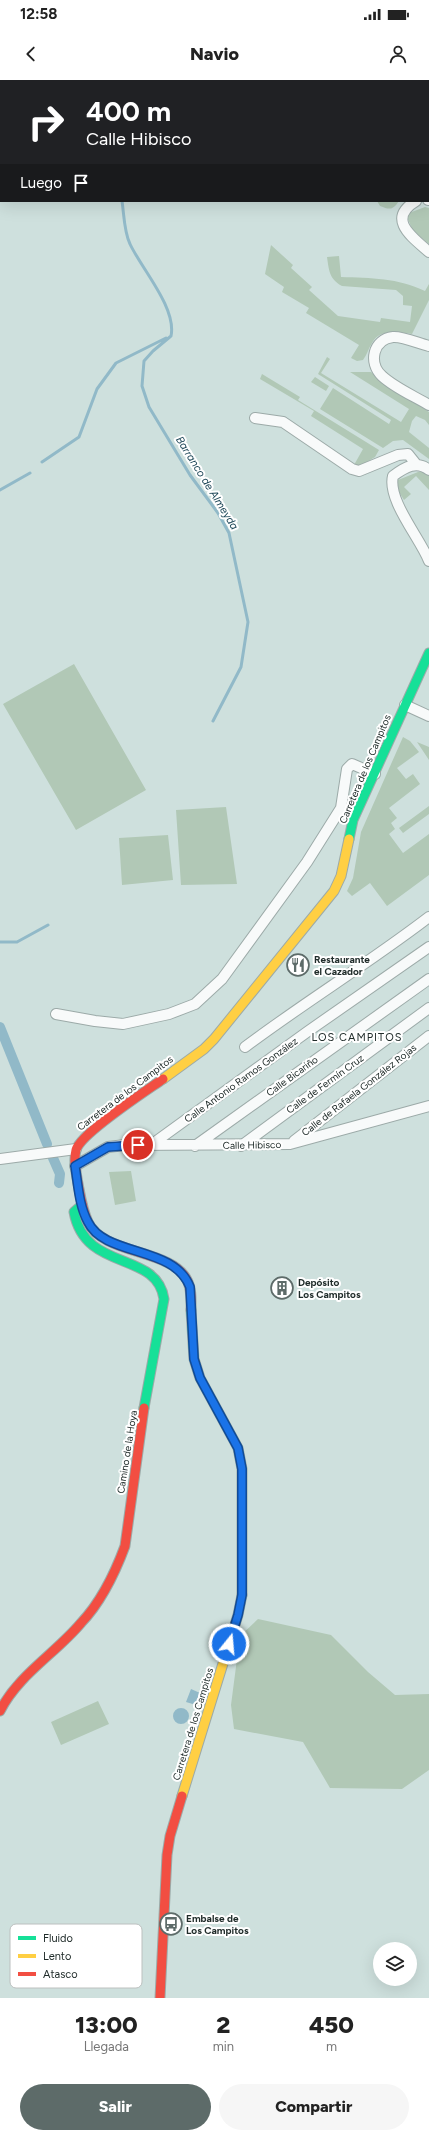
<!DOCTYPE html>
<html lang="es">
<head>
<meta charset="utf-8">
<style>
  :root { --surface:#fff; --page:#f6f6f6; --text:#222; --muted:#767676; --accent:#5d6b69 }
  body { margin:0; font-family:Figtree,sans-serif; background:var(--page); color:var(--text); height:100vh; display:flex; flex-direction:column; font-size:15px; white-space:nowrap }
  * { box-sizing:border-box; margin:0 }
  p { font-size:13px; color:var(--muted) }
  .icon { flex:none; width:22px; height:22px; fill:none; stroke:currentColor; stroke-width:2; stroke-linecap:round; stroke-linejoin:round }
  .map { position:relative; height:1918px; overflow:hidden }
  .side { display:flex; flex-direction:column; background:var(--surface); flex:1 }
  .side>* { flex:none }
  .guide { position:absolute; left:0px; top:0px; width:429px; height:122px; box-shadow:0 4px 16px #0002; background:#202124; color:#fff; overflow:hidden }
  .tools { position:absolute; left:373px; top:1862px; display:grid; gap:8px }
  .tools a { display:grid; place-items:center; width:44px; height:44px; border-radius:50%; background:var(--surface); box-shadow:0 4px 16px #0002; font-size:20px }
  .pin { position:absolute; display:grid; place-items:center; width:34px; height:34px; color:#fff; margin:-17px; border:2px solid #fff; border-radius:50%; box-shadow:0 1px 4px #0007 }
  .me { position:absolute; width:44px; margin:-22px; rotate:17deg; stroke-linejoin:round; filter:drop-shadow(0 0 3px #0008) }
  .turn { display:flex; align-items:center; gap:14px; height:84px; padding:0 20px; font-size:18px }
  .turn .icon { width:52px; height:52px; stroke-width:2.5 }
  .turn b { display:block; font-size:28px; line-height:34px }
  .then { display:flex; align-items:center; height:38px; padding:0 20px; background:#0003; gap:8px; font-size:15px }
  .eta { display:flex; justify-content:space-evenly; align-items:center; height:68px; text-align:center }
  .eta b { font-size:24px; font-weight:800; line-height:28px }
  .primary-button { display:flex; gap:8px; margin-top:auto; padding:8px 20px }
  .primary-button a { flex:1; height:46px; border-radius:24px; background:var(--accent); color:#fff; font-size:16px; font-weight:800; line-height:46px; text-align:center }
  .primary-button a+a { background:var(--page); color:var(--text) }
  .status { display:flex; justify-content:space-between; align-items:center; height:28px; padding:0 20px; background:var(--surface); direction:ltr }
  .status svg { height:11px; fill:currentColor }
  header { display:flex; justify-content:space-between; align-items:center; height:52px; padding:0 20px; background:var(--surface); font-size:18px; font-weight:800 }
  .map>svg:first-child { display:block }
  .green { fill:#b1c8b6 }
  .water { fill:#91b9c8 }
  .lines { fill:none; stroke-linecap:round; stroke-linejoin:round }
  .stream { stroke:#91b9c8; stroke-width:3 }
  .canal { stroke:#91b9c8; stroke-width:10 }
  .street-casing { stroke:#9caaa8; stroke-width:12 }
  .fast-casing { stroke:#9caaa8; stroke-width:11 }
  .slow-casing { stroke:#9caaa8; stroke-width:11 }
  .jam-casing { stroke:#9caaa8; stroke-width:11 }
  .street { stroke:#f8fafa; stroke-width:10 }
  .fast { stroke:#16e098; stroke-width:9 }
  .slow { stroke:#ffcf43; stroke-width:9 }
  .jam { stroke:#f24e42; stroke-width:9 }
  .route-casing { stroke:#114b97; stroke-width:10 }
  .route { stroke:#1a73e8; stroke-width:7 }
  .labels { text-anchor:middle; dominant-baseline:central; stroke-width:4; stroke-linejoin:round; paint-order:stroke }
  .street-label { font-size:10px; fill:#202c2a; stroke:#fff }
  .poi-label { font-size:10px; font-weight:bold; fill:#202c2a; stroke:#fff; text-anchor:start }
  .water-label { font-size:11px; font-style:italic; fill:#1a4455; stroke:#fff }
  .neighbourhood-label { font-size:11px; letter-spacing:1px; fill:#202c2a; stroke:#fff }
  .key { fill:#fff; stroke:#bcc0bf; stroke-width:1 }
  .key-label { font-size:11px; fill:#202c2a }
</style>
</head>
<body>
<div class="status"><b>12:58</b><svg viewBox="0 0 49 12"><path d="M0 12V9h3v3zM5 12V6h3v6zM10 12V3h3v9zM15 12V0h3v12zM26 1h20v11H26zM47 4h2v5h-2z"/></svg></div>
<header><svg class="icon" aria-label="back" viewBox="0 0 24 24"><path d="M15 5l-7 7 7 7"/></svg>Navio<svg class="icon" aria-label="person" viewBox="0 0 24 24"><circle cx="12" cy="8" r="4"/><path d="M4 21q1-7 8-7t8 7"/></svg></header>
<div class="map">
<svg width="429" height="1918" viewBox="0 0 429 1918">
  <rect width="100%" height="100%" fill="#cee0dd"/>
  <path class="green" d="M377,121h22c-6,9 -9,9 -19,5z
    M425,127l4,1v36l-16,-13 -6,-14 2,-4z
    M271,165l22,20 -2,3 21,19 -3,3 29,26 42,6 1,-4 29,4 2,-16 -9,-1v-9l-7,-6 -54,-4c-13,-7 -13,-16 -15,-29l12,-1 2,21c30,1 57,1 84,14l4,-7v16l-17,34c-14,-2 -32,-6 -40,9 -4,6 -5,12 -9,17l-6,1 -6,-3 8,-13 -53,-32 3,-5 -27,-16 2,-5 -19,-13z
    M327,277l3,2 -9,14 80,49 8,-13 -59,-37h21l10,9 48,31v13l-4,-5 -9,-4 -4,5 -3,11 20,16v11l-26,-19 -10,1 -10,7 -63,-39 13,-21 56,36 2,-4 -73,-46z
    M262,294l38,23 -2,3 81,50 -4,7 -15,9 -6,-1 9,-16 -52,-33 3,-5 -54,-32z
    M315,297l14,9 -3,5 -15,-9z
    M418,392h6l5,3v15l-13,-14 -12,11 7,7 -7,6 -7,-11 1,-9z
    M74,584l72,126 -70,40 -73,-126z
    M403,657l7,4 9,11 -22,16 9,11 7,-5 7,10 -31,24 8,10 -6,5 4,6 -6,5 14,19 26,-19v41l-42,31 -17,-23 -18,13 -5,-5 6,-13 8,-46z
    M417,662l12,5v13z
    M429,726v8l-26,19 -4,-5z
    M226,727l11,77 -56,1 -5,-75z
    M168,755l5,45 -51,5 -3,-47z
    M131,1091l5,30 -21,4 -6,-33z
    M258,1539l73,16 37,37 27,23 34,-1v76l-27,19 -72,-1 -27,-46 -69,-13 -3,-24 9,-69z
    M98,1621l11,23 -48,21 -10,-23z"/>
  <path class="water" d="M191,1609l9,4 -4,12 -10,-3z
    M173 1636a8 8 0 1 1 16 0a8 8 0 1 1-16 0Z"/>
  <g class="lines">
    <path class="stream" d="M219,1l1,-1
      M122,121c2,13 2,31 8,43 11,24 47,64 41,92
      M171,256l-18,15 -9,10 -2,25 7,21 41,68 28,38 11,20 19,89 -7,45 -28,54
      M42,382l37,-25 18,-48 19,-26 50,-25
      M0,410l30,-17
      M0,862h17l31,-17"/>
    <path class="canal" d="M0,947l47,117
      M53,1078l7,16 -1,9"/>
    <g class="street-casing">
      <path id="street" d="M428,120h1
        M416,121c-30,18 -4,36 13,51
        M429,266c-9,-2 -27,-10 -36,-9 -20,2 -25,26 -11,39 13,12 32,20 47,29
        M255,338l28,4 69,47 7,2 39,-16 10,-1 8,10
        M429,390c-12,-10 -24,-3 -36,6 -6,24 27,62 36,85
        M405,625l24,11
        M56,934l39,7 28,3 46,-10 26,-10 27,-25 85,-117 34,-54 6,-39 5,-5 23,10
        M245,967c60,-45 124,-84 184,-130
        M294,1061l135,-105
        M151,1065l156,-113 122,-85
        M195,1066l234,-167
        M241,1066l188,-138
        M0,1079l76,-10
        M75,1086l33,-19 17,-2 165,-1 139,-38"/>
    </g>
    <g class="fast-casing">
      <path id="fast" d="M349,759l4,-19 76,-167
        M82,1125l-8,7c11,61 83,38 90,87l-20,109
        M191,1230l3,49 6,19 38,70 4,21v126"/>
    </g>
    <g class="slow-casing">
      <path id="slow" d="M163,999l41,-30 10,-10 120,-148 7,-15 8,-37
        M182,1716l56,-181 4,-20"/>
    </g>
    <g class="jam-casing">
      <path id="jam" d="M163,999c-17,12 -82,54 -87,71 -3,12 1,27 3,39 2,11 4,22 9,33 15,33 84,27 99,58 5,9 4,21 4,30
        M0,1631c18,-36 56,-58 81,-88 20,-21 34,-50 44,-77l19,-138
        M160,1918l7,-143 3,-19 12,-40"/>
    </g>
    <use href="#street" class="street"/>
    <use href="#fast" class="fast"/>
    <use href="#slow" class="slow"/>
    <use href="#jam" class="jam"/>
  </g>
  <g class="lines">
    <g class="route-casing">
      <path id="route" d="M138,1065l-30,2 -33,19c3,18 4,40 13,56 17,35 86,23 102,65l4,72 6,19 38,70 4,21v126l-4,20 -9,29"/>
    </g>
    <use href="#route" class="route"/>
  </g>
  <defs>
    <g id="restaurant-ring" transform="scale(1.15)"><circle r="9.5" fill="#fff" stroke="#5d6b69" stroke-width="1.5"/><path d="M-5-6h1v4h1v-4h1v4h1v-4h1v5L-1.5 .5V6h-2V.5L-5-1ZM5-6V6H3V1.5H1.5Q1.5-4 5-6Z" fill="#5d6b69"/></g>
    <g id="building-ring" transform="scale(1.15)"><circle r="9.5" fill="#fff" stroke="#5d6b69" stroke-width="1.5"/><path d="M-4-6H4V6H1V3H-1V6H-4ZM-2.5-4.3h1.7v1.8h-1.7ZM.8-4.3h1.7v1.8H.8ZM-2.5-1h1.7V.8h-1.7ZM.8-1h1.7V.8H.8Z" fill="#5d6b69"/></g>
    <g id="bus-ring" transform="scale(1.15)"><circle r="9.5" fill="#fff" stroke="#5d6b69" stroke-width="1.5"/><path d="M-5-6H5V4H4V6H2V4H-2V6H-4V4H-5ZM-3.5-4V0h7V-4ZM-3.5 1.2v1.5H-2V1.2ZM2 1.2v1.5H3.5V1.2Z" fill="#5d6b69"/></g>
  </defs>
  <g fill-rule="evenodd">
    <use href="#restaurant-ring" x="298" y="885"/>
    <use href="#building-ring" x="282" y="1208"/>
    <use href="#bus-ring" x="171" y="1844"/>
  </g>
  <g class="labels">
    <g class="street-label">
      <text transform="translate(365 689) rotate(-67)">Carretera de los Campitos</text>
      <text transform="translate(292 996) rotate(-36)">Calle Bicariño</text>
      <text transform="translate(241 1000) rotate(-36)">Calle Antonio Ramos González</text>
      <text transform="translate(325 1004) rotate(-36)">Calle de Fermín Cruz</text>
      <text transform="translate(359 1010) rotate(-38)">Calle de Rafaela González Rojas</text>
      <text transform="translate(125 1013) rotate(-37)">Carretera de los Campitos</text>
      <text transform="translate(252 1065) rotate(-1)">Calle Hibisco</text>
      <text transform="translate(127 1372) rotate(-81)">Camino de la Hoya</text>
      <text transform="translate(193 1644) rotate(-73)">Carretera de los Campitos</text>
    </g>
    <g class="poi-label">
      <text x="314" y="879">Restaurante<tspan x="314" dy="12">el Cazador</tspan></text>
      <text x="298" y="1202">Depósito<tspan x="298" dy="12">Los Campitos</tspan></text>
      <text x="186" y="1838">Embalse de<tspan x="186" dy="12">Los Campitos</tspan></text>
    </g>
    <g class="water-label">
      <text transform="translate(207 403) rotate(58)">Barranco de Almeyda</text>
    </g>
    <g class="neighbourhood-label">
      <text x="357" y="957">LOS CAMPITOS</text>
    </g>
  </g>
  <rect x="10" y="1844" width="132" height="64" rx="6" class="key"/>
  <rect x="18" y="1856" width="18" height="4" fill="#16e098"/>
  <rect x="18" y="1874" width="18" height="4" fill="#ffcf43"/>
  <rect x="18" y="1892" width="18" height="4" fill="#f24e42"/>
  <g class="key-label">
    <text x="43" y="1862">Fluido</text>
    <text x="43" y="1880">Lento</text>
    <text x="43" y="1898">Atasco</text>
  </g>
</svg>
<div class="tools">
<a><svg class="icon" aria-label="layers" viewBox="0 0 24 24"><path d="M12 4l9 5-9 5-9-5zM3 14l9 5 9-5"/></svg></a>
</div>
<div class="pin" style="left:138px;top:1065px;background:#d93025"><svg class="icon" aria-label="arrive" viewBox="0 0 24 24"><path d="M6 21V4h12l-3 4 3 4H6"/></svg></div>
<svg class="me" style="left:229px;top:1564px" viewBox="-20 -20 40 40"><circle r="17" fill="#1a73e8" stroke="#fff" stroke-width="3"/><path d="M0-11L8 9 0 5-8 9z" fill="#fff"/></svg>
<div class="guide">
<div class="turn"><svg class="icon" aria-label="right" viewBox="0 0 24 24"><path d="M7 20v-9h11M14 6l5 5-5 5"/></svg><div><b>400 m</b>Calle Hibisco</div></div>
<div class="then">Luego<svg class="icon" aria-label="arrive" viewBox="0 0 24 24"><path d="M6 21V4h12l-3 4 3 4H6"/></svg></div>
</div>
</div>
<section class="side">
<div class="eta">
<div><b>13:00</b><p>Llegada</p></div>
<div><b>2</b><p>min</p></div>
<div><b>450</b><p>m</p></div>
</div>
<div class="primary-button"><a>Salir</a><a>Compartir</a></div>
</section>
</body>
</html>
